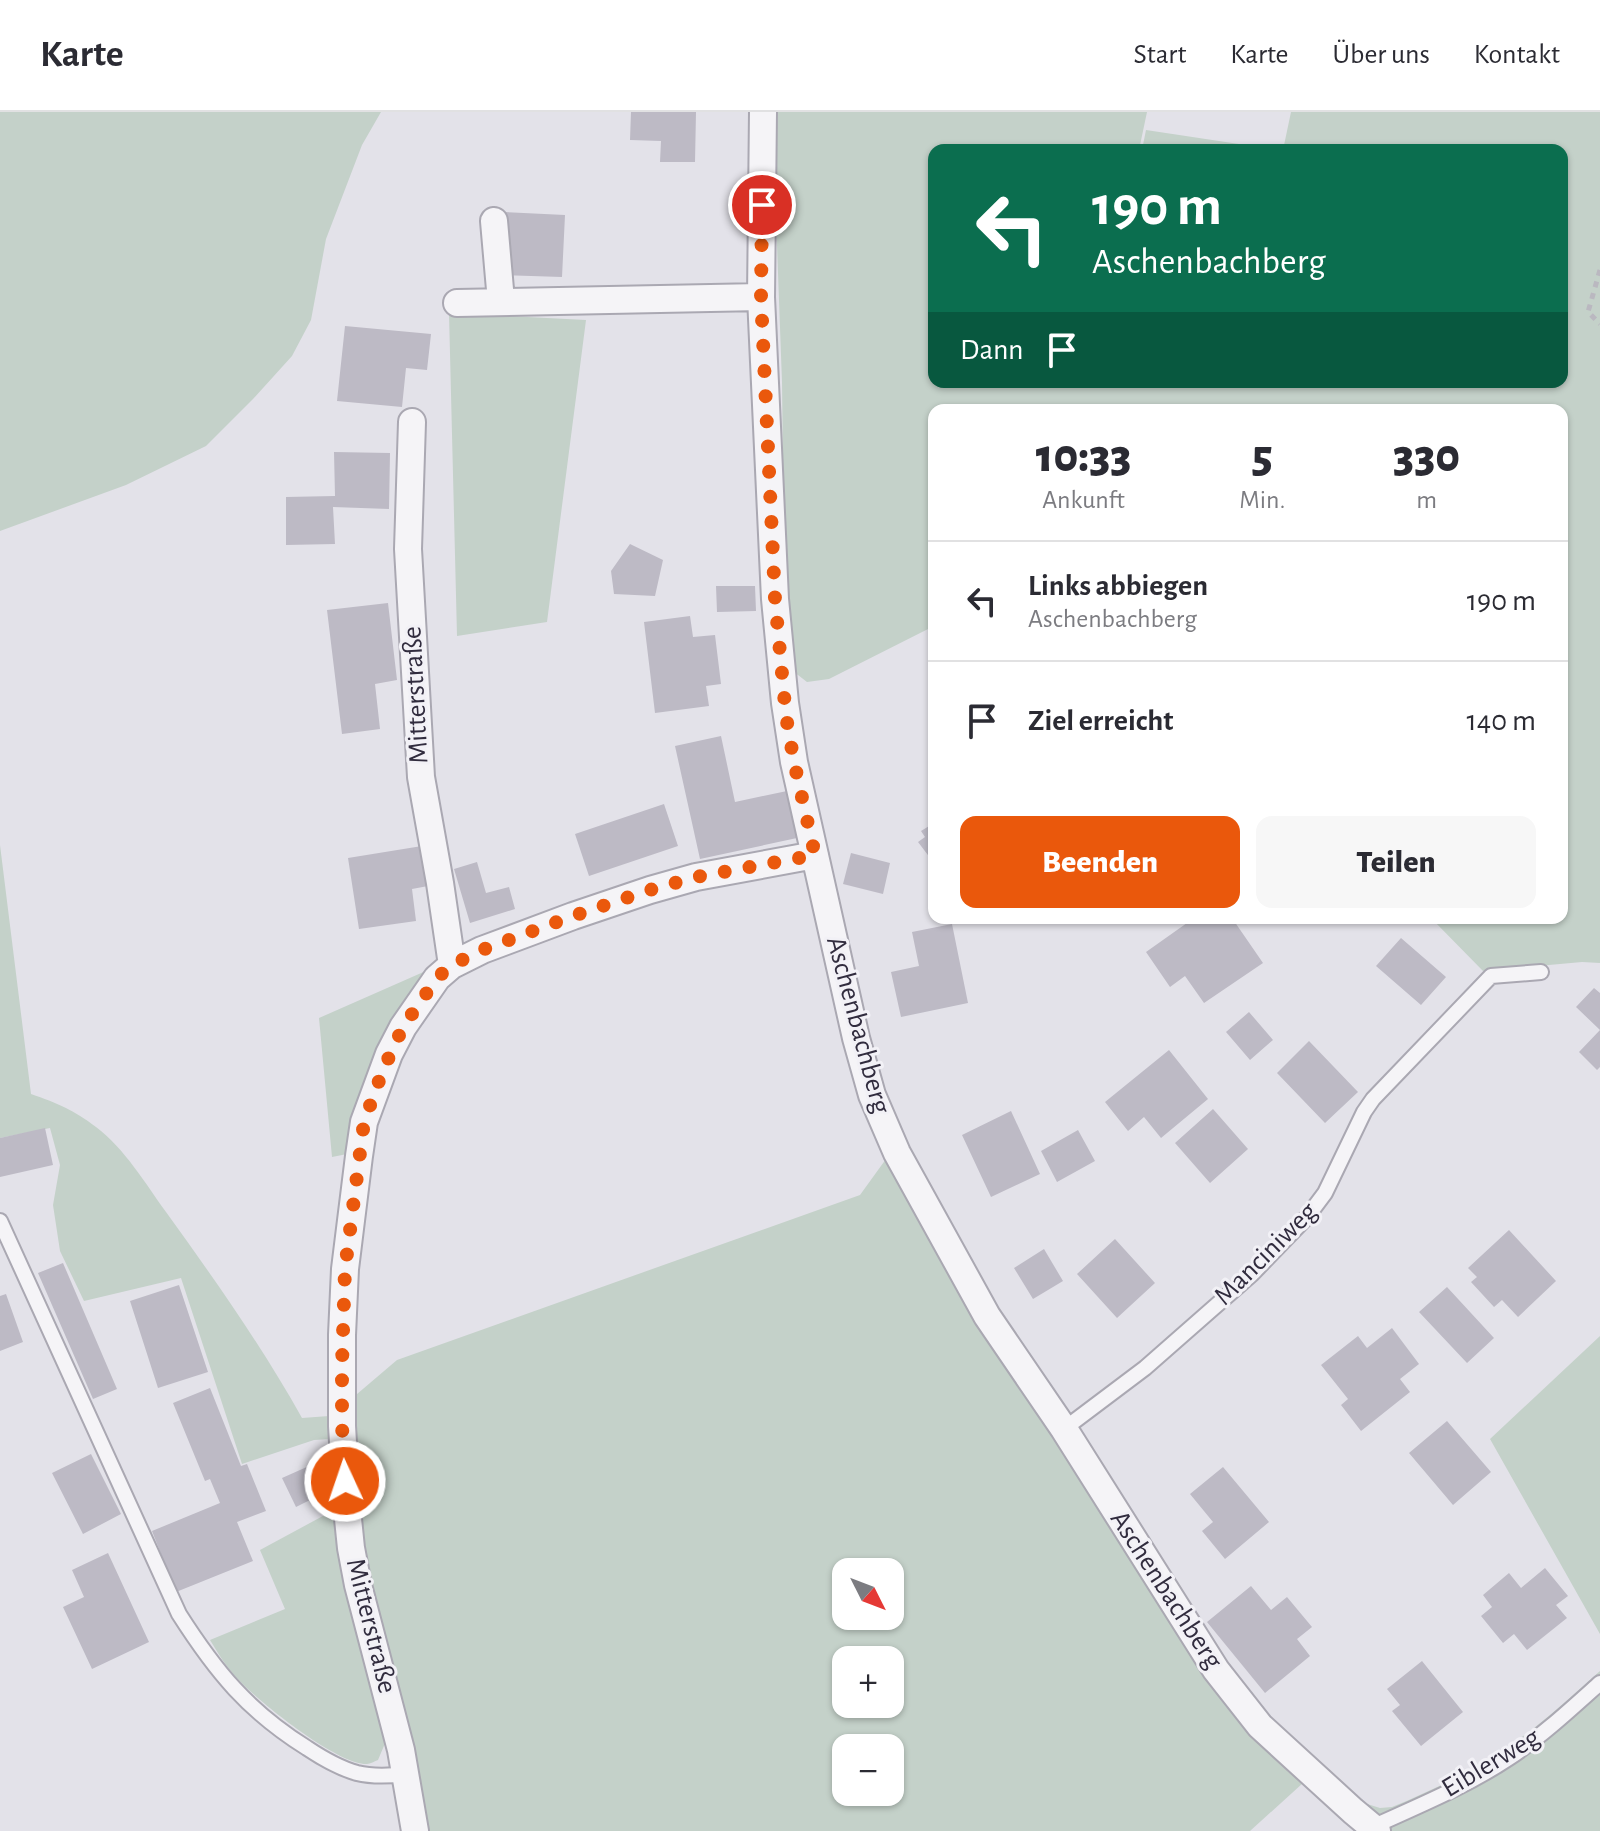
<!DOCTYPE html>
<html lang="de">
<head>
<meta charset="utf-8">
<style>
  :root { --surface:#fff; --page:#f7f7f7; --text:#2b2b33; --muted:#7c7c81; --line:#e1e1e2; --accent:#ea580c }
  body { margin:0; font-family:"Alegreya Sans",sans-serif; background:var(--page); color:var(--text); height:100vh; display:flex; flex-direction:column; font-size:30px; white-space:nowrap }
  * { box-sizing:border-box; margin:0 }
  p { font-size:26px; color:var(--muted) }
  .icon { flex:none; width:44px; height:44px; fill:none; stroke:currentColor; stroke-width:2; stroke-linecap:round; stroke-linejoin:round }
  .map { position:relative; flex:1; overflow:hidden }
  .side { position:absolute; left:928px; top:292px; width:640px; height:520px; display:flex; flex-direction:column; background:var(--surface); border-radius:16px; box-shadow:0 2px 6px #0004 }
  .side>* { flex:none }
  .top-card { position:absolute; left:928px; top:32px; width:640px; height:244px; border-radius:16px; box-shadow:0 2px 6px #0004; background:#0b6e4f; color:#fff; overflow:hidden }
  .needle { width:52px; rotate:132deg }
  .buttons { position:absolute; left:832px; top:1446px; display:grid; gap:16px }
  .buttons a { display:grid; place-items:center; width:72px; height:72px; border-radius:16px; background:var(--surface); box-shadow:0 2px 6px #0004; font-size:40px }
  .pin { position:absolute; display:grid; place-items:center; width:68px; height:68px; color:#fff; margin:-34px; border:4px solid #fff; border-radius:50%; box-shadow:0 2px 8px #0007 }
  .me { position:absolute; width:88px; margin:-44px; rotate:357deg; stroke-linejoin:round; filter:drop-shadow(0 0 6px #0008) }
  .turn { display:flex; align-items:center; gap:28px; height:168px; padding:0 32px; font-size:36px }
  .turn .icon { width:104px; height:104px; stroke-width:2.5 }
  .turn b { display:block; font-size:56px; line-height:68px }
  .then { display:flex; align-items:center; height:76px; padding:0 32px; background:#0003; gap:16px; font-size:30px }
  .eta { display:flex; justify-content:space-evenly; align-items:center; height:136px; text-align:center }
  .eta b { font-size:48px; font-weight:800; line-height:56px }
  .action { display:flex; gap:16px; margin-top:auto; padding:16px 32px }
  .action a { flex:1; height:92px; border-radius:16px; background:var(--accent); color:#fff; font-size:32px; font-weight:800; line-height:92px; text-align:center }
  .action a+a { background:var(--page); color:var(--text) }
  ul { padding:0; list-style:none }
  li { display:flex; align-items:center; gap:24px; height:120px; padding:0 32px; border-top:2px solid var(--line) }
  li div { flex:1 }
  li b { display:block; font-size:30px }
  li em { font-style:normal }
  header { display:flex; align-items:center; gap:48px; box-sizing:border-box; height:112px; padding:0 40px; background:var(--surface); border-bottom:2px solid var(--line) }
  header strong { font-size:38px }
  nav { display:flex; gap:44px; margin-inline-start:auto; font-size:28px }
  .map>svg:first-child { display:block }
  .green { fill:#c4d1c9; fill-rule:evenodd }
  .building { fill:#bdbac5 }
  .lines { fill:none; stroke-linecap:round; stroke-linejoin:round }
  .service-casing { stroke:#aaa8b2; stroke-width:18 }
  .minor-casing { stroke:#aaa8b2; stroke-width:30 }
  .path { stroke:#bab8c0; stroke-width:5; stroke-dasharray:6 6; stroke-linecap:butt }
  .service { stroke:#f5f4f7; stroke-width:14 }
  .minor { stroke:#f5f4f7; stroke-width:26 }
  .route { stroke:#ea580c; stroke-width:14; stroke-dasharray:0 25.2 }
  .labels { text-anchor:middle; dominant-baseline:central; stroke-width:6; stroke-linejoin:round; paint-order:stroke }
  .street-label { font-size:28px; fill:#312c3e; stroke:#f2f1f6 }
</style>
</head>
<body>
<header>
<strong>Karte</strong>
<nav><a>Start</a><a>Karte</a><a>Über uns</a><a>Kontakt</a></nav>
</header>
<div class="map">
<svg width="1600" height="1719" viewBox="0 0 1600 1719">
  <rect width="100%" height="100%" fill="#e3e2e9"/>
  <path class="green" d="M0,0h381l-19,33 -36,94 -15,81 -19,36 -39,43 -47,47 -80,39 -126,46z
    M778,0h369l-8,38h-205v232h628v-232h-279l8,-38h309v851l-18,-1 -99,9 -52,-53h131v-508h-628v216l-105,53 -22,3 -18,-14 -5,-114 -2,-172 -8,-218z
    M1146,18l132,20h-136z
    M449,201l137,7 -39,302 -90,14z
    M0,733l31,249c26,9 43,16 65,33 29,22 49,56 70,85 49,68 95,133 136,206l27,-2 1,23 -16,1 -72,24 -61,-186 -97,23 -24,-50 -7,-46 7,-40 -10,-37 -50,10z
    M428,858c-17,26 -37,53 -51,81 -16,33 -24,67 -30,103l-15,3 -13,-139z
    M886,1047l417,624 -53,48h-826l-64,-285 -10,-146 47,-40 463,-165zM846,1460h44v44h-44zM846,1548h44v44h-44zM846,1636h44v44h-44z
    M1600,1224v298l-110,-195z
    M334,1398l4,40 48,191 -8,19c-3,1 -8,4 -11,4 -30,1 -112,-65 -132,-88 -10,-11 -17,-23 -25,-36l75,-31 -25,-59z
    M1600,1559v160h-242l-5,-20 11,-8 16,5 12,-1c49,-20 100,-46 142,-79 23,-18 44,-38 66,-57z"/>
  <path class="building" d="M631,0h65l-1,50h-35l1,-21 -31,-1z
    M504,100l61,3 -3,62 -61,-2z
    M345,214l86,8 -4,36 -21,-2 -4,39 -65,-6z
    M334,340l56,1 -1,56 -56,-2 2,37 -49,1v-48l49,-1z
    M630,432l33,16 -8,36 -41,-2 -3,-23z
    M716,474h39l1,25 -39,1z
    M388,491l9,77 -22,4 5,45 -38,5 -15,-124z
    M690,504l3,21 22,-2 6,49 -15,2 3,20 -54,7 -11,-91z
    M721,624l14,66 52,-11 10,47 -97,21 -25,-113z
    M664,692l14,42 -89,30 -14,-42z
    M934,711v40l-16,-21 7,-5 -4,-6z
    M422,734l6,40 -16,3 4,32 -57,8 -11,-71z
    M851,741l39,10 -7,31 -40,-10z
    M477,750l9,31 23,-6 6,22 -45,14 -16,-54z
    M1194,806h38l31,45 -59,40 -19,-27 -15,11 -24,-35z
    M952,812l16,79 -67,14 -10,-45 28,-6 -7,-34z
    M1401,826l45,39 -25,28 -45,-39z
    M1594,876l6,5v74l-3,3 -18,-18 21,-22 -24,-23z
    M1249,900l24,28 -23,20 -24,-28z
    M1309,929l49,51 -33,31 -48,-50z
    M1169,938l39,49 -47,39 -17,-21 -16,14 -23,-29z
    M1213,997l35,40 -38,34 -35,-40z
    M1011,999l29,63 -49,23 -29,-62z
    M45,1016l8,37 -53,12v-39z
    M1078,1018l17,31 -38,21 -16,-31z
    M1509,1118l47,51 -38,36 -16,-17 -8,7 -23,-25 6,-5 -9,-9z
    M1115,1127l40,44 -38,35 -40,-44z
    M1044,1137l19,32 -30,18 -19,-31z
    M63,1151l54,126 -24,10 -55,-126z
    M179,1173l29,87 -50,16 -28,-87z
    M1447,1175l47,51 -27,25 -48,-51z
    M6,1182l17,48 -23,9v-55z
    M1392,1216l27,36 -19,15 10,13 -49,39 -20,-26 7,-6 -27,-34 37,-29 9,12z
    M210,1276l31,78 6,-2 19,47 -29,11 16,39 -77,31 -24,-61 68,-28 -10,-24 -5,2 -32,-78z
    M1447,1309l44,51 -38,33 -44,-52z
    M91,1342l30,60 -38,20 -31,-61z
    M309,1354l13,28 -26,13 -14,-29z
    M1223,1355l46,55 -44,37 -23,-28 11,-9 -23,-28z
    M108,1441l41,89 -57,27 -29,-62 21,-10 -12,-27z
    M1545,1456l23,28 -12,9 11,13 -40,32 -13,-16 -11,9 -22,-27 11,-9 -9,-12 26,-22 12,15z
    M1251,1474l20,24 16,-13 25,30 -15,12 13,17 -45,37 -58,-71z
    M1422,1549l41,51 -42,34 -29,-35 8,-6 -13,-16z"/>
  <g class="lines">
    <g class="service-casing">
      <path id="service" d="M0,1109l179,393c37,58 69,97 128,134 15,10 32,20 50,25 16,4 33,3 50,1
        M1064,1317l81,-61 107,-94 55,-57 18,-24 39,-81 9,-13 118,-123 50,-4
        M1372,1715c46,-21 95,-41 137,-69 33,-22 62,-49 91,-75"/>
    </g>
    <g class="minor-casing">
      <path id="minor" d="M763,0l-2,185 14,302 10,104 9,59 62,276 16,57 25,58 90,163 77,113 152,241 44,56 93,85 24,20
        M494,109l7,80
        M457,191l304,-6
        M412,310l-4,127 13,228 19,106 12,82
        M415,1719l-14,-81 -43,-165 -7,-37 -4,-39 -5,-83v-91l3,-66 14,-113 5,-34 25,-68 14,-27 34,-49 15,-13 30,-15 91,-34 77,-26 46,-13 119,-22"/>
    </g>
    <path class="path" d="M1600,158l-12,42 12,12"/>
    <use href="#service" class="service"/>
    <use href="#minor" class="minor"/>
  </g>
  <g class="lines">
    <path class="route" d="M345,1369l-3,-55v-61l3,-96 19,-147 19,-52 20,-43 34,-49 15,-13 30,-15 91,-34 77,-26 46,-13 119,-22 -21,-93 -8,-46 -11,-117 -14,-302 1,-92"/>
  </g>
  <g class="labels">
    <g class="street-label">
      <text transform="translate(416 583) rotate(-93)">Mitterstraße</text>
      <text transform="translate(858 913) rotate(75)">Aschenbachberg</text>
      <text transform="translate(1266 1142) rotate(-45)">Manciniweg</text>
      <text transform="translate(1166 1478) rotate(57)">Aschenbachberg</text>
      <text transform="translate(371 1514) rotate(76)">Mitterstraße</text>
      <text transform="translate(1491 1651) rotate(-31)">Eiblerweg</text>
    </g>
  </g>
</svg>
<div class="buttons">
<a><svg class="needle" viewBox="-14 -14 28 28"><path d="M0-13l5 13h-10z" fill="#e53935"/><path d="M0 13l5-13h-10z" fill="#7c7c81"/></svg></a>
<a>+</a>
<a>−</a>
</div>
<div class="pin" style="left:762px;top:93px;background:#d93025"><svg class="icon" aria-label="arrive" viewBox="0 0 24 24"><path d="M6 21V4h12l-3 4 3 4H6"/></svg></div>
<svg class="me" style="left:345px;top:1369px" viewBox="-20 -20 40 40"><circle r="17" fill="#ea580c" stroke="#fff" stroke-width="3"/><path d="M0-11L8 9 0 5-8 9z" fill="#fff"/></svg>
<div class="top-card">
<div class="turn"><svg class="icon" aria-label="left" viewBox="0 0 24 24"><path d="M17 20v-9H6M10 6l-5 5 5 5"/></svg><div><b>190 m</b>Aschenbachberg</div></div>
<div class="then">Dann<svg class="icon" aria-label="arrive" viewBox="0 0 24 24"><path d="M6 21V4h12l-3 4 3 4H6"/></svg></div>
</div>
<section class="side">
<div class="eta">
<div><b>10:33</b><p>Ankunft</p></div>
<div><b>5</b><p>Min.</p></div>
<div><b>330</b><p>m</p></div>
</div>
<ul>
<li><svg class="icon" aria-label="left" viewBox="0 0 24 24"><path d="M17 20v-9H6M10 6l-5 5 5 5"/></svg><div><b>Links abbiegen</b><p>Aschenbachberg</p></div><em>190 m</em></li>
<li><svg class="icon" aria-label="arrive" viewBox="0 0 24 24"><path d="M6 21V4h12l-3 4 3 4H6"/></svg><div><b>Ziel erreicht</b></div><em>140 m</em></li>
</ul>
<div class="action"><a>Beenden</a><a>Teilen</a></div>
</section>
</div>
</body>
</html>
